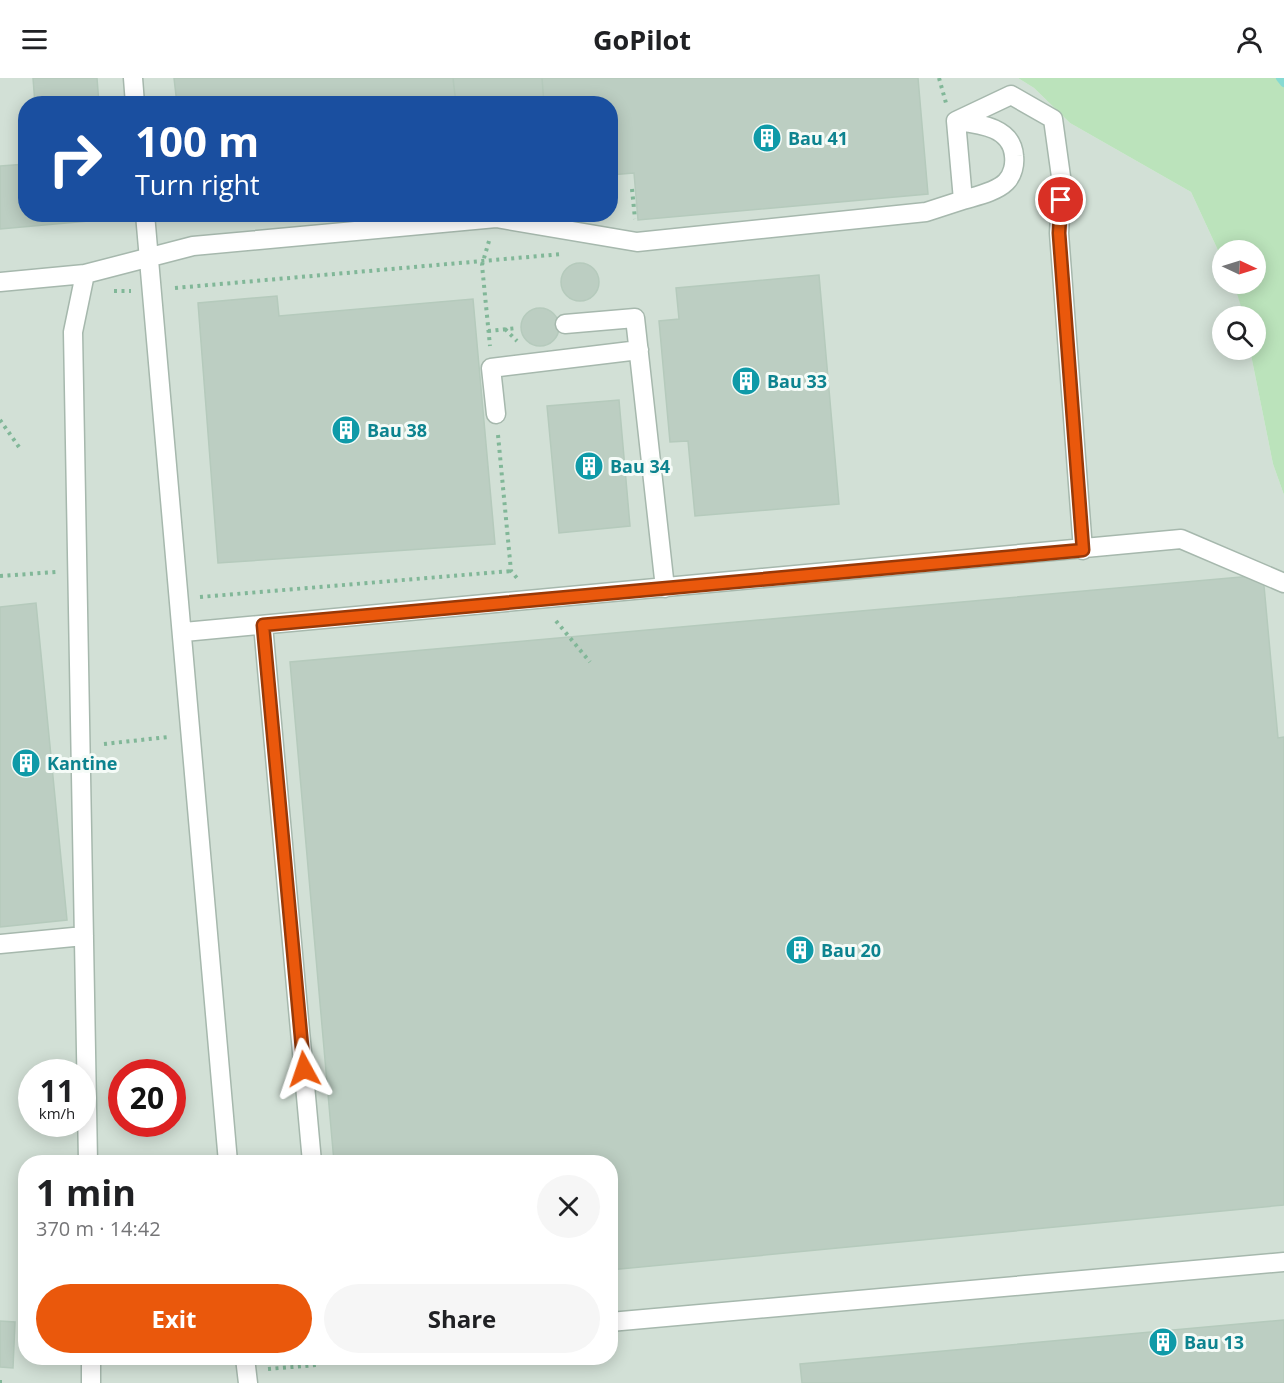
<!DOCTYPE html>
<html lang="en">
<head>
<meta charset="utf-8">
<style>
  :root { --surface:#fff; --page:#f6f6f6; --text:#202124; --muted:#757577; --accent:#ea580c }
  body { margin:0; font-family:"Open Sans",sans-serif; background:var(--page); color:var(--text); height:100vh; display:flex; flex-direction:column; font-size:22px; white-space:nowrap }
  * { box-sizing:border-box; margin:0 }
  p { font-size:20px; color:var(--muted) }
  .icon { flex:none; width:33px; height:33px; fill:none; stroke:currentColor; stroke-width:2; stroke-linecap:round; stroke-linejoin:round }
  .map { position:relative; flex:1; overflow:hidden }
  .side { position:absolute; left:18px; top:1077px; width:600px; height:210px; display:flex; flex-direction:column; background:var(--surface); border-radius:24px; box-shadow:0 3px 15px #0003 }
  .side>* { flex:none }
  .banner { position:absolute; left:18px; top:18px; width:600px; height:126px; border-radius:24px; box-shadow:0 3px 15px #0003; background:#1a4fa0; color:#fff; overflow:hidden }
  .needle { width:39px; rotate:94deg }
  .tools { position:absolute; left:1212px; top:162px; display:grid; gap:12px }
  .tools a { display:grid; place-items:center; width:54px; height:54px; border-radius:50%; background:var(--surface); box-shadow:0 3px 15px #0003; font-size:30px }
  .speed { position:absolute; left:18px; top:981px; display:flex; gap:12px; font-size:30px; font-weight:700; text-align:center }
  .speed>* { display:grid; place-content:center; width:78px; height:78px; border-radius:50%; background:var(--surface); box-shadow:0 3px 15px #0003; line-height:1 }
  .speed small { font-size:15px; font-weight:400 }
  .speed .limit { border:9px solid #d22; background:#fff; color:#111 }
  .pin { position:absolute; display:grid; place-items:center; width:51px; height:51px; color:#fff; margin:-26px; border:3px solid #fff; border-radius:50%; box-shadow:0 2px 6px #0007 }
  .me { position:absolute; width:66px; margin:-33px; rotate:355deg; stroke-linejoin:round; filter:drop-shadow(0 0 4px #0008) }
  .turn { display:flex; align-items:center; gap:21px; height:126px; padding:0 18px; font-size:27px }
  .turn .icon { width:78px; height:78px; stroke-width:2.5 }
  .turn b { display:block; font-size:42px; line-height:51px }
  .round { display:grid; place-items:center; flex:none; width:63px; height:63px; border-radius:32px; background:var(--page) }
  .headline { display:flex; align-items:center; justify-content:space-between; height:102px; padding:0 18px }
  h1 { font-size:36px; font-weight:700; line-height:45px }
  .cta { display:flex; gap:12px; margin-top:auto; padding:12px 18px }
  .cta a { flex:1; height:69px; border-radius:36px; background:var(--accent); color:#fff; font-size:24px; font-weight:700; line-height:69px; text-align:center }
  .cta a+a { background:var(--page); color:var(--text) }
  header { display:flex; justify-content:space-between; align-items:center; height:78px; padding:0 18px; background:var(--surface); font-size:27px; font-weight:700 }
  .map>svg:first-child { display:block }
  .built { fill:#d2e0d6; fill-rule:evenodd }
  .green { fill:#bbe3bb }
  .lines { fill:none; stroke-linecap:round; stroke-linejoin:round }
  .stream { stroke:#86dad2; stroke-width:8 }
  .building { fill:#bccec2; stroke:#b5cabc; stroke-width:1.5 }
  .minor-casing { stroke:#a6b8ad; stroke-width:21 }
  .path { stroke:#81b798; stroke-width:4; stroke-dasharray:3 4.5; stroke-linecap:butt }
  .minor { stroke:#fff; stroke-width:18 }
  .route-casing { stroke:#983908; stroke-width:15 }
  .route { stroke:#ea580c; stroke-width:10 }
  .labels { text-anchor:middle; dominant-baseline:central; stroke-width:6; stroke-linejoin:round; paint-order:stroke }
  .culture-label { font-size:18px; font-weight:bold; fill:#0d838f; stroke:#f5fbf7; text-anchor:start }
</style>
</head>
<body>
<header><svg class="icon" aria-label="menu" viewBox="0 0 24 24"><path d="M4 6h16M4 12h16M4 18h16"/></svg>GoPilot<svg class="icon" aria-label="person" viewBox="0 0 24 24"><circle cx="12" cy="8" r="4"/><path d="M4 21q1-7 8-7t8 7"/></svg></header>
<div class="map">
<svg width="1284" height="1305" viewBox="0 0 1284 1305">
  <rect width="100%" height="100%" fill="#e4efe7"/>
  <path class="built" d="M0,0h1018l16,10 36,35 121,69 31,67v25h12l5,9 5,23h-22v34h28l23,114 11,31v888h-1284zM26,26h584v110h-584zM32,994h50v52h-50zM122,994h50v52h-50zM26,1084h584v196h-584z"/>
  <path class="green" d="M1018,0h266v417l-11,-31 -23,-114h6v-34h-12l-10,-32h22v-34h-34v9l-31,-67 -121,-69 -36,-35z"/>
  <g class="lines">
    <path class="stream" d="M1280,0l4,5"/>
  </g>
  <path class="building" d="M33,0h64l2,26h-64z
    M174,0h279l3,26h-279z
    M453,0h89l2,26h-88z
    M542,0h376l10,116 -290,26 -4,-47 -24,2v-71h-66z
    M26,86v50h83l1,5 -110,10v-63z
    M561 204a19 19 0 1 1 38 0a19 19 0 1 1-38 0Z
    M819,197l20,229 -144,12 -7,-75 -18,1 -11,-121 20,-2 -3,-31z
    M277,218l2,20 194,-17 22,245 -277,19 -20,-260z
    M521 249a19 19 0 1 1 38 0a19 19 0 1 1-38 0Z
    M619,322l11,126 -71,7 -12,-127z
    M1263,497l15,163 6,-1v468l-674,65v-108h-276l-44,-500z
    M36,525l31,317 -67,7v-320z
    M1284,1242v63h-482l-2,-19z
    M0,1243l15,1 -2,46 -13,-1z"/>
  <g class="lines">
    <g class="minor-casing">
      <path id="minor" d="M133,0l2,26
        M956,43c24,3 56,6 58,35 1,8 -1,19 -8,26 -10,10 -30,14 -43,18l-7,-79 55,-26 42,24 9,65 -3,49 24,317
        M145,136l83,948
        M85,196l-12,58 15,830
        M0,204l85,-8 108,-28 303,-28 141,24 289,-30 37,-12
        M565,246l70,-6 30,270
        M496,336l-5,-46 148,-18
        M263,547l49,537
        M184,554l997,-93 103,44
        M0,866l84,-8
        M610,1244l674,-60
        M91,1280v25
        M245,1280l3,25"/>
    </g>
    <path class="path" d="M939,0l7,25
      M632,111l3,30
      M489,163l-7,24 8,81
      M175,210l387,-34
      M114,213h17
      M505,251l12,12
      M488,253l29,-3
      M0,342l19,27
      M498,357l13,136 6,7
      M0,498l56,-4
      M200,519l311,-26
      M556,543l34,41
      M104,666l64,-7
      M268,1291l48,-4 5,-7
      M0,1302v3"/>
    <use href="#minor" class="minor"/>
  </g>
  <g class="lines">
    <g class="route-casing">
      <path id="route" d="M304,991l-41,-444 820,-75 -24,-317 2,-33"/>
    </g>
    <use href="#route" class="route"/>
  </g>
  <defs>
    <g id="building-disc" transform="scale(1.5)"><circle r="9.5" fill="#0f9aa8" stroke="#f5fbf7"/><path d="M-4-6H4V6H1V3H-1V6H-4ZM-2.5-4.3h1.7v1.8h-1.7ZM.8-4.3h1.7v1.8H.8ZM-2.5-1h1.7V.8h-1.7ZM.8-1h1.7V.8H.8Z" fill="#fff"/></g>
  </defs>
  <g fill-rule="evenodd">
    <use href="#building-disc" x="767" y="60"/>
    <use href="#building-disc" x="746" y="303"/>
    <use href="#building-disc" x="346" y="352"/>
    <use href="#building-disc" x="589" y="388"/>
    <use href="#building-disc" x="26" y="685"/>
    <use href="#building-disc" x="800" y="872"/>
    <use href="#building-disc" x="1163" y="1264"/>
  </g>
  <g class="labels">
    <g class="culture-label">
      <text x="788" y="60">Bau 41</text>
      <text x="767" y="303">Bau 33</text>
      <text x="367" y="352">Bau 38</text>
      <text x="610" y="388">Bau 34</text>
      <text x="47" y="685">Kantine</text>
      <text x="821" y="872">Bau 20</text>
      <text x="1184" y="1264">Bau 13</text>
    </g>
  </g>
</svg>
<div class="tools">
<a><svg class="needle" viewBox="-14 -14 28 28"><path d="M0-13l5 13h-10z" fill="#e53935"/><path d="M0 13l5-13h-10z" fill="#757577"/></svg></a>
<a><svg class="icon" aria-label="search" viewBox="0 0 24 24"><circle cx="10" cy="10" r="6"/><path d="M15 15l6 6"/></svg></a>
</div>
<div class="speed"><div>11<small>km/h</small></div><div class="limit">20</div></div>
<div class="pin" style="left:1061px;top:122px;background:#d93025"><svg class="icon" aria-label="arrive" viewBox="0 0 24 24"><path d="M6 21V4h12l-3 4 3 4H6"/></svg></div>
<svg class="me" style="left:304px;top:991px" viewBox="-20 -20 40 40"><path d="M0-17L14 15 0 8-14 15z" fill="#ea580c" stroke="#fff" stroke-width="4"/></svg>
<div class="banner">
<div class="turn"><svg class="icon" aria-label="right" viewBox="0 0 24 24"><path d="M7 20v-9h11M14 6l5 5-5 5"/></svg><div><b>100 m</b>Turn right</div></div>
</div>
<section class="side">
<div class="headline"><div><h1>1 min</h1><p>370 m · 14:42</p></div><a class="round"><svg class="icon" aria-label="close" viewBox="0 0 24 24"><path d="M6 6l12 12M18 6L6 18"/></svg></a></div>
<div class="cta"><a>Exit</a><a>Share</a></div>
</section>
</div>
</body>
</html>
